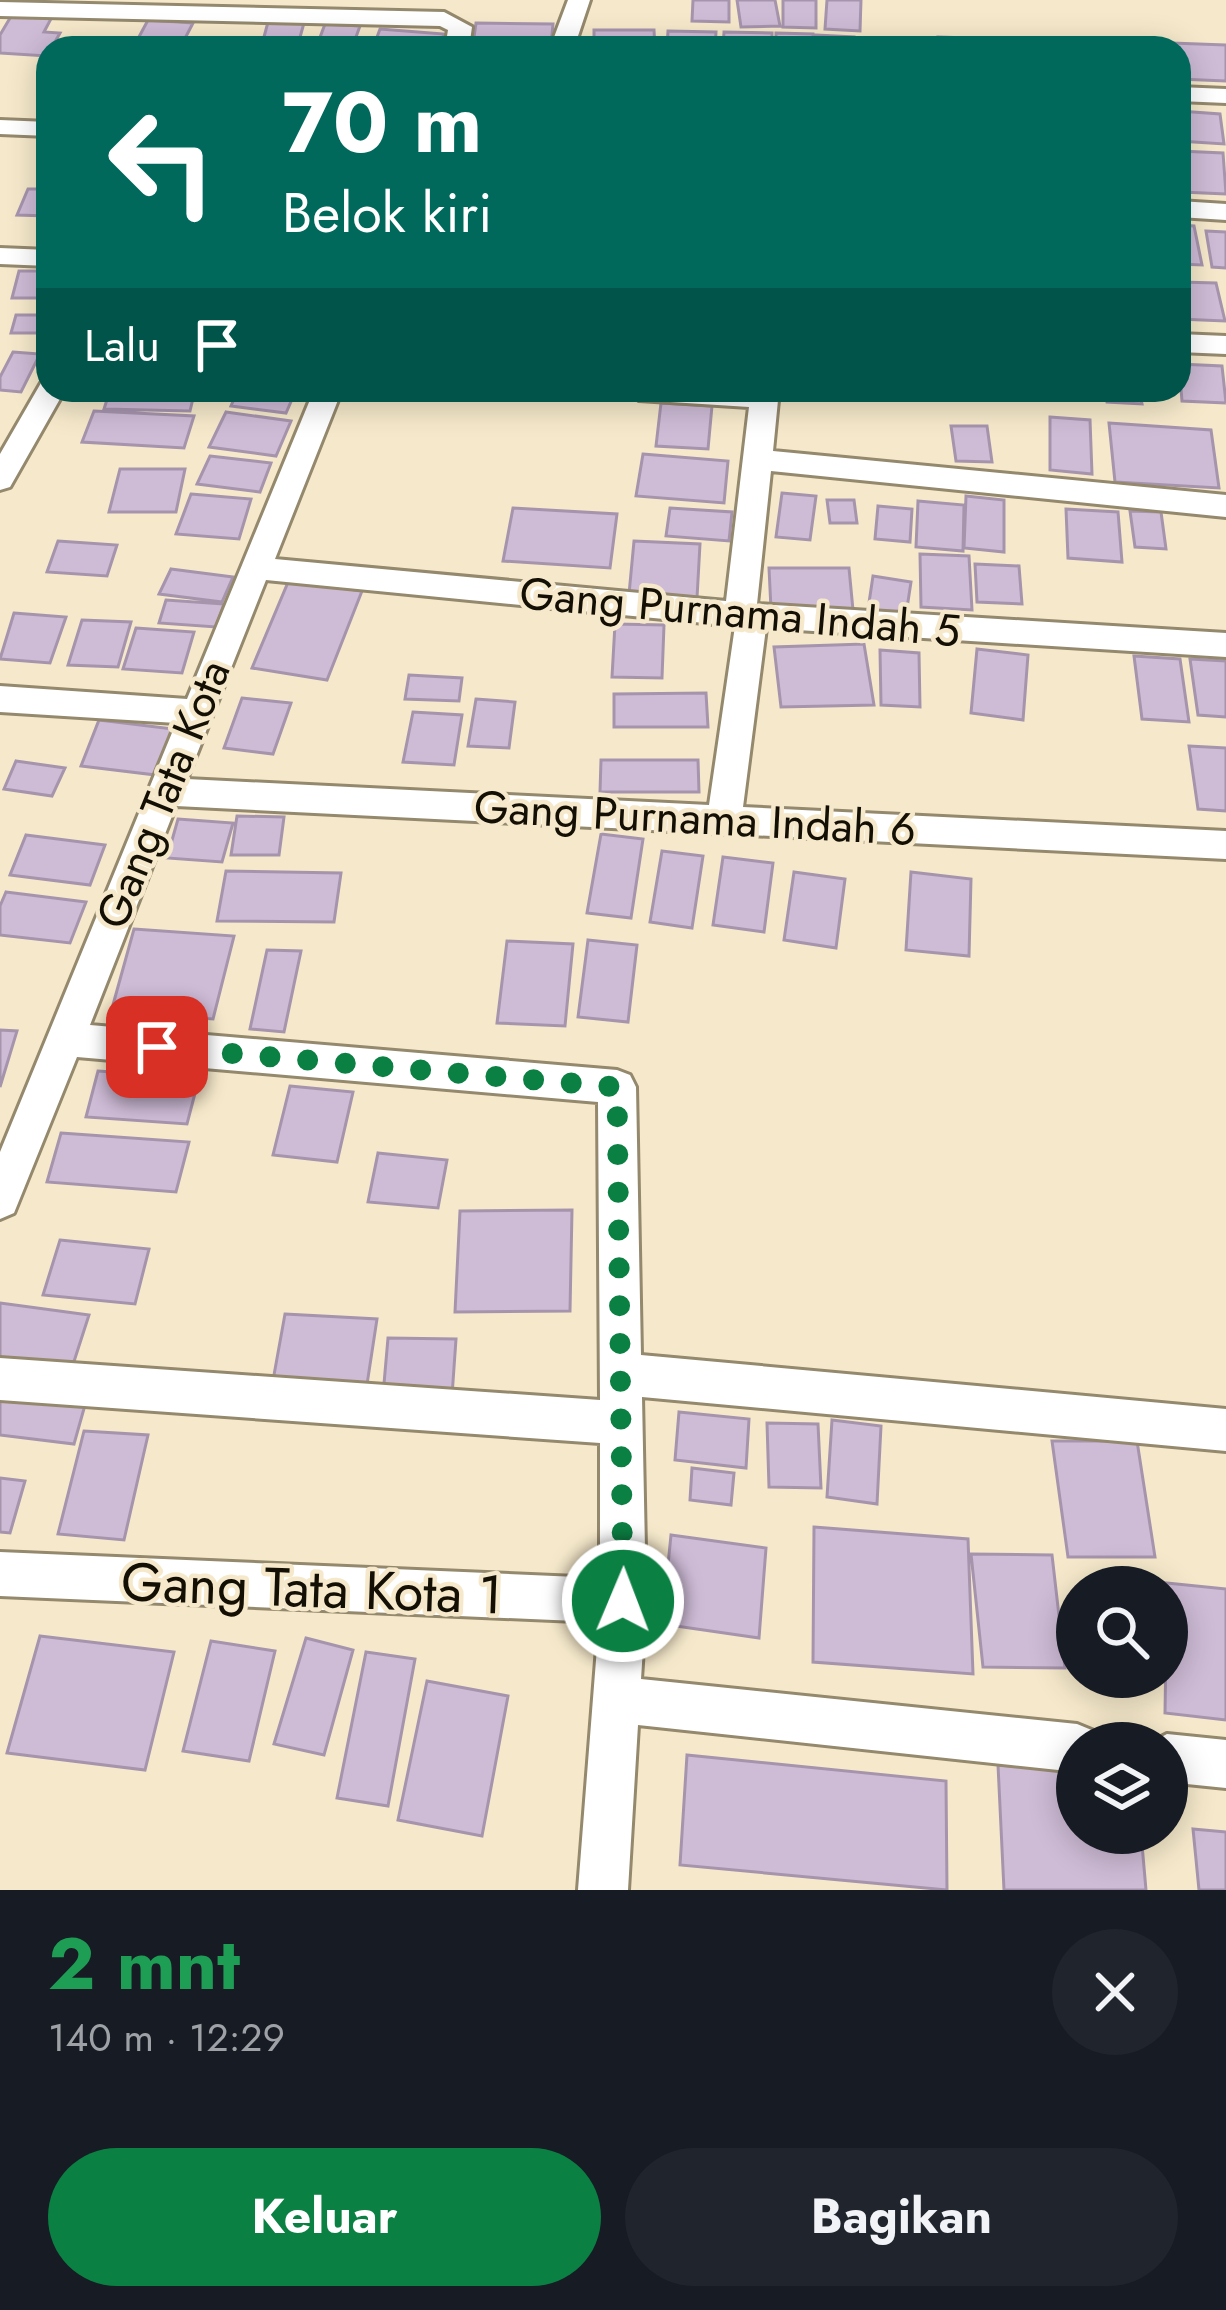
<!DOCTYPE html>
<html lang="id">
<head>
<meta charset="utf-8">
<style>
  :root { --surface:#171b24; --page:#20242c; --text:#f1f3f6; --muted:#9ea1a6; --accent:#0b8043 }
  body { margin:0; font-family:Jost,sans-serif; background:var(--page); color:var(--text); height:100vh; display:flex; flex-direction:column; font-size:45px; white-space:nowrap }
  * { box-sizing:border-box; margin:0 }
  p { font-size:39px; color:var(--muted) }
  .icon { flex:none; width:66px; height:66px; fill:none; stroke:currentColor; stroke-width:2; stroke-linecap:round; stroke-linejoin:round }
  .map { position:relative; height:1890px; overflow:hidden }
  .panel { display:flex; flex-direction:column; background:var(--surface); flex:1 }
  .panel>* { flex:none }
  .hud { position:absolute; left:36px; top:36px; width:1155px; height:366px; border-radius:36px; box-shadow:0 6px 30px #0003; background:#00695c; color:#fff; overflow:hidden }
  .buttons { position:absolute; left:1056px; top:1566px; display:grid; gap:24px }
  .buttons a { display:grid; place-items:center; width:132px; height:132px; border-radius:50%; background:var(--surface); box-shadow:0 6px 30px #0003; font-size:60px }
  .pin { position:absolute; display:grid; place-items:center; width:102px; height:102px; color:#fff; margin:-51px; border-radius:24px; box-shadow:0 6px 18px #0006 }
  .me { position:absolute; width:132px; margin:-66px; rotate:1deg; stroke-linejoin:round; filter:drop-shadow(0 0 9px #0008) }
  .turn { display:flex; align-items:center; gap:42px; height:252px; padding:0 48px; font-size:54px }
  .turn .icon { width:156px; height:156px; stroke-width:2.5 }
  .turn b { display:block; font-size:84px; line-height:102px }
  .then { display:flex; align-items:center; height:114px; padding:0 48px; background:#0003; gap:24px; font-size:45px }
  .round { display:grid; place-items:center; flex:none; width:126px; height:126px; border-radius:63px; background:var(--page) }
  .overview { display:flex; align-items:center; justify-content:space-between; height:204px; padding:0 48px }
  h1 { font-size:72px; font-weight:700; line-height:90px; color:#1e9e55 }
  .primary-button { display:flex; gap:24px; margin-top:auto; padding:24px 48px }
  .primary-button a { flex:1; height:138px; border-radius:72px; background:var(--accent); color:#fff; font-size:48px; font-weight:700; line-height:138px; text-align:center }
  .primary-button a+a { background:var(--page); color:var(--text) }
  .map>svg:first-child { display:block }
  .building { fill:#cebbd6; stroke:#a694ad; stroke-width:3 }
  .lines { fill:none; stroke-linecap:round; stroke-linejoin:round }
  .minor-casing { stroke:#94886d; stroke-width:6 }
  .minor { fill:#fff; fill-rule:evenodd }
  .route { stroke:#0b8043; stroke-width:21; stroke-dasharray:0 37.8 }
  .labels { text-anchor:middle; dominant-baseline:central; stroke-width:9; stroke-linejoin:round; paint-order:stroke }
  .street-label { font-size:45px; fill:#130f05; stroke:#f6e9cb }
  .near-street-label { font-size:54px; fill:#130f05; stroke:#f6e9cb }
</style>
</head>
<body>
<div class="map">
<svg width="1226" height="1890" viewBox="0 0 1226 1890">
  <rect width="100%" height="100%" fill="#f6e9cb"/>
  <path class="building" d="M693,0h36v22l-37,-1z
    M737,0h38l5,26 -39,1z
    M783,0h33v28l-33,-1z
    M827,0h34l-1,31 -35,-2z
    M13,13l40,2 -9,17 16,1 -13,23 -47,-3v-18z
    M148,20l45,3 -13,25h-47z
    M268,22l36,1 -7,25h-36z
    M476,23l77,1 -2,21 -78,-1z
    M325,24l35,2 -8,22h-36z
    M380,29l64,5 -5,14h-66z
    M594,30h60l1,18h-61z
    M668,31l48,1 -1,16h-48z
    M724,32l48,1v15h-49z
    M776,33l37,1v14h-37z
    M816,35l38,2 -1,11h-37z
    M938,37l61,2 1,9h-61z
    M1171,43l55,2v36l-47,-2v-31h-7z
    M1179,111l41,3 4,30 -45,-3z
    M1179,151l44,2 3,41 -44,-2z
    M28,189h20v27l-31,-1z
    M1179,225l15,1 8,39 -23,-1z
    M1206,231l20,1v36l-14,-1z
    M19,271h29v27h-36z
    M1179,282l37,1 9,38 -46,-2z
    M16,315h32v18h-37z
    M13,352l27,2 -19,38 -21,-2v-13z
    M1179,364l43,2 4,37 -44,-2z
    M110,390h85l-5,21 -86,-2z
    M238,390h58l-10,23 -55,-7z
    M1105,390h34l3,14 -35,-2z
    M661,403l51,3 -4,43 -52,-3z
    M94,411l100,5 -10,32 -102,-6z
    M226,412l65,9 -15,35 -67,-9z
    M1050,417l40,3 2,54 -42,-4z
    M1109,423l102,7 8,58 -104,-6z
    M951,426h36l5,36 -36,-1z
    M643,454l85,7 -4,42 -88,-7z
    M210,456l61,7 -11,29 -63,-8z
    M120,469h65l-9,43h-67z
    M782,493l34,3 -6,44 -34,-3z
    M191,494l60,5 -12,40 -63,-5z
    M966,496l38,4v52l-40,-4z
    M827,500h27l3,23h-27z
    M918,501l46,4 -1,46 -47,-4z
    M878,506l34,3 -2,33 -35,-3z
    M513,508l104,6 -7,54 -107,-7z
    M670,508l62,4 -3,29 -63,-5z
    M1066,509l52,3 4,50 -54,-4z
    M1130,511l31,1 5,37 -31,-2z
    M58,541l59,4 -10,31 -60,-4z
    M634,541l66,3 -3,54 -68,-4z
    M920,554l49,2 3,54 -51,-3z
    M975,564l44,2 3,38 -45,-2z
    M769,568h80l4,42 -82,-1z
    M171,569l62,8 -11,25 -63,-8z
    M873,576l38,6 -6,39 -38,-5z
    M289,580l73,11 -35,89 -75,-12z
    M166,600l58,4 -8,23 -57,-4z
    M14,613l52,4 -16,46 -50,-4z
    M82,620l49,2 -13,45 -50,-2z
    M615,624l49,1 -2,53 -50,-1z
    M136,628l58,4 -12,41 -59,-4z
    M864,644l10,61 -93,2 -7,-60z
    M977,649l51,6 -5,65 -52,-7z
    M880,650l39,3 1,54 -39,-2z
    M1134,656l46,3 9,63 -47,-3z
    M1190,659l36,2v56l-28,-2z
    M409,675l53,3 -3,23 -54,-2z
    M706,693l2,34h-94v-33z
    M242,698l49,5 -18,51 -49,-6z
    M476,699l39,3 -6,46 -41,-2z
    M413,712l49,3 -8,50 -51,-3z
    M99,720l74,9 -17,46 -75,-9z
    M1189,746l37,2v63l-28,-2z
    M601,760h97l1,32h-99z
    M16,761l49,7 -13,28 -48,-7z
    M237,816l47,1 -5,38h-48z
    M178,819l55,4 -11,39 -55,-4z
    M601,834l42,5 -12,79 -44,-5z
    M26,835l79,10 -15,40 -80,-10z
    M662,851l41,5 -11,72 -42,-6z
    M723,857l50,6 -9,69 -51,-7z
    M226,871l115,2 -7,49 -117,-1z
    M794,872l51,7 -9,69 -52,-8z
    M911,872l60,7 -2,77 -63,-6z
    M6,892l80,10 -16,41 -70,-8v-29z
    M134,929l100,7 -21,83 -102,-7z
    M588,940l49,5 -9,77 -50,-5z
    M507,941l66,3 -8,82 -68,-3z
    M267,950l34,1 -17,81 -34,-3z
    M0,1030l17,1 -17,56z
    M98,1071l101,7 -12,46 -101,-7z
    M290,1086l63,6 -16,70 -64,-7z
    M61,1133l128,9 -13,50 -129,-10z
    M378,1153l69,7 -9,48 -70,-6z
    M572,1210l-2,101 -115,1 5,-101z
    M60,1240l89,9 -14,55 -92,-9z
    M0,1303l89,12 -21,65 -68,-10z
    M285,1314l92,5 -11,72 -94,-5z
    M388,1338l68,1 -4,57 -69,-1z
    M0,1396l85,9 -11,39 -74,-9z
    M679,1412l70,7 -3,49 -71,-8z
    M832,1420l49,6 -4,78 -50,-7z
    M767,1423l51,1 3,64 -52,-1z
    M84,1431l64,4 -24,105 -66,-6z
    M1052,1441h85l18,116h-87z
    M692,1468l42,5 -3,32 -41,-5z
    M0,1478l25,3 -15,52 -10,-1z
    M814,1527l154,12 5,135 -160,-12z
    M671,1535l95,13 -7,90 -97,-14z
    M971,1554l81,1 13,113 -82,-1z
    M1157,1582l69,7v131l-61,-7 2,-126h-10z
    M40,1636l134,16 -29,118 -138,-17z
    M306,1638l47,12 -29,105 -50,-11z
    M211,1641l64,10 -26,110 -66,-10z
    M366,1652l49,7 -27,147 -51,-8z
    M427,1681l81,15 -26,140 -84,-16z
    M687,1755l259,26 1,109 -267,-25z
    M998,1765l79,6v62h64l5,57h-142z
    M1193,1829l33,3v58h-27z"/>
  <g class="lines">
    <g class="minor-casing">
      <path id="minor" d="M568,0h22l-16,48h-24z
        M0,2l444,10 28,15 -3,21h-24l3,-18 -8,-4 -440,-10z
        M1179,87l47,2v14l-47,-2z
        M0,120l48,2v14l-48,-2z
        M1179,201l47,3v16l-47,-3z
        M0,248l48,2v16l-48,-2z
        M1179,334l47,2v18l-47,-2z
        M48,381v9h17l-55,97 -10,3v-36l41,-71z
        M314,390h28l-67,169 451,42 23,-194 -110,-7 -14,-10h154l-6,61 453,44v22l-455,-46 -14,133 469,29v24l-460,-29 -23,179 483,24v28l-1050,-53 -86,219 527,45 13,5 6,12 5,268 585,54v42l-584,-54 4,204 -5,78 436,45 17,7 4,12h-21v29l-439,-47 -10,165h-50l21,-268 -599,-26v-44l600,26v-135l-600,-43v-42l600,42 -2,-298 -521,-45 -63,156 -14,6v-67l176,-429 -176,-11v-26l187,13zM266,580l469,46 -26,179 -522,-26z
        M1167,1734l59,6v48l-59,-6v-39h-17z"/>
    </g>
    <use href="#minor" class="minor"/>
  </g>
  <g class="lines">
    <path class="route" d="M157,1047l460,40 6,514"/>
  </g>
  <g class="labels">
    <g class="street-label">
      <text transform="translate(740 612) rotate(5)">Gang Purnama Indah 5</text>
      <text transform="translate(163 794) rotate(-68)">Gang Tata Kota</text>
      <text transform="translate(695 818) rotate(3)">Gang Purnama Indah 6</text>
    </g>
    <g class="near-street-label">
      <text transform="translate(312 1588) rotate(2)">Gang Tata Kota 1</text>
    </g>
  </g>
</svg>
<div class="buttons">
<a><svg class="icon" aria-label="search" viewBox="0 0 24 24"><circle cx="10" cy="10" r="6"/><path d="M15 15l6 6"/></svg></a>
<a><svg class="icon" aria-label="layers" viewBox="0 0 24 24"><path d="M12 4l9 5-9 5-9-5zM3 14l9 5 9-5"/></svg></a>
</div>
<div class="pin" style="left:157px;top:1047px;background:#d93025"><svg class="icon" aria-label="arrive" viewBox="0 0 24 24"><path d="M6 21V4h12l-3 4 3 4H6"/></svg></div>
<svg class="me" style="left:623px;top:1601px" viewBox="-20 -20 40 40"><circle r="17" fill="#0b8043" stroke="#fff" stroke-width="3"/><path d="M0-11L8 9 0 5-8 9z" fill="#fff"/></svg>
<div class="hud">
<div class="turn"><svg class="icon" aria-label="left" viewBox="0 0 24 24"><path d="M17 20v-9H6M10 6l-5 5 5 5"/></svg><div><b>70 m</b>Belok kiri</div></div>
<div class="then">Lalu<svg class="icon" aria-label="arrive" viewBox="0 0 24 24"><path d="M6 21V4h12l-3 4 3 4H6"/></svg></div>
</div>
</div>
<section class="panel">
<div class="overview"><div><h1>2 mnt</h1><p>140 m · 12:29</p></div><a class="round"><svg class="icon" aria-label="close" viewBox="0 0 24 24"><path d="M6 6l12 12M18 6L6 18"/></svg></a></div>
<div class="primary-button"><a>Keluar</a><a>Bagikan</a></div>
</section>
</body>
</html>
